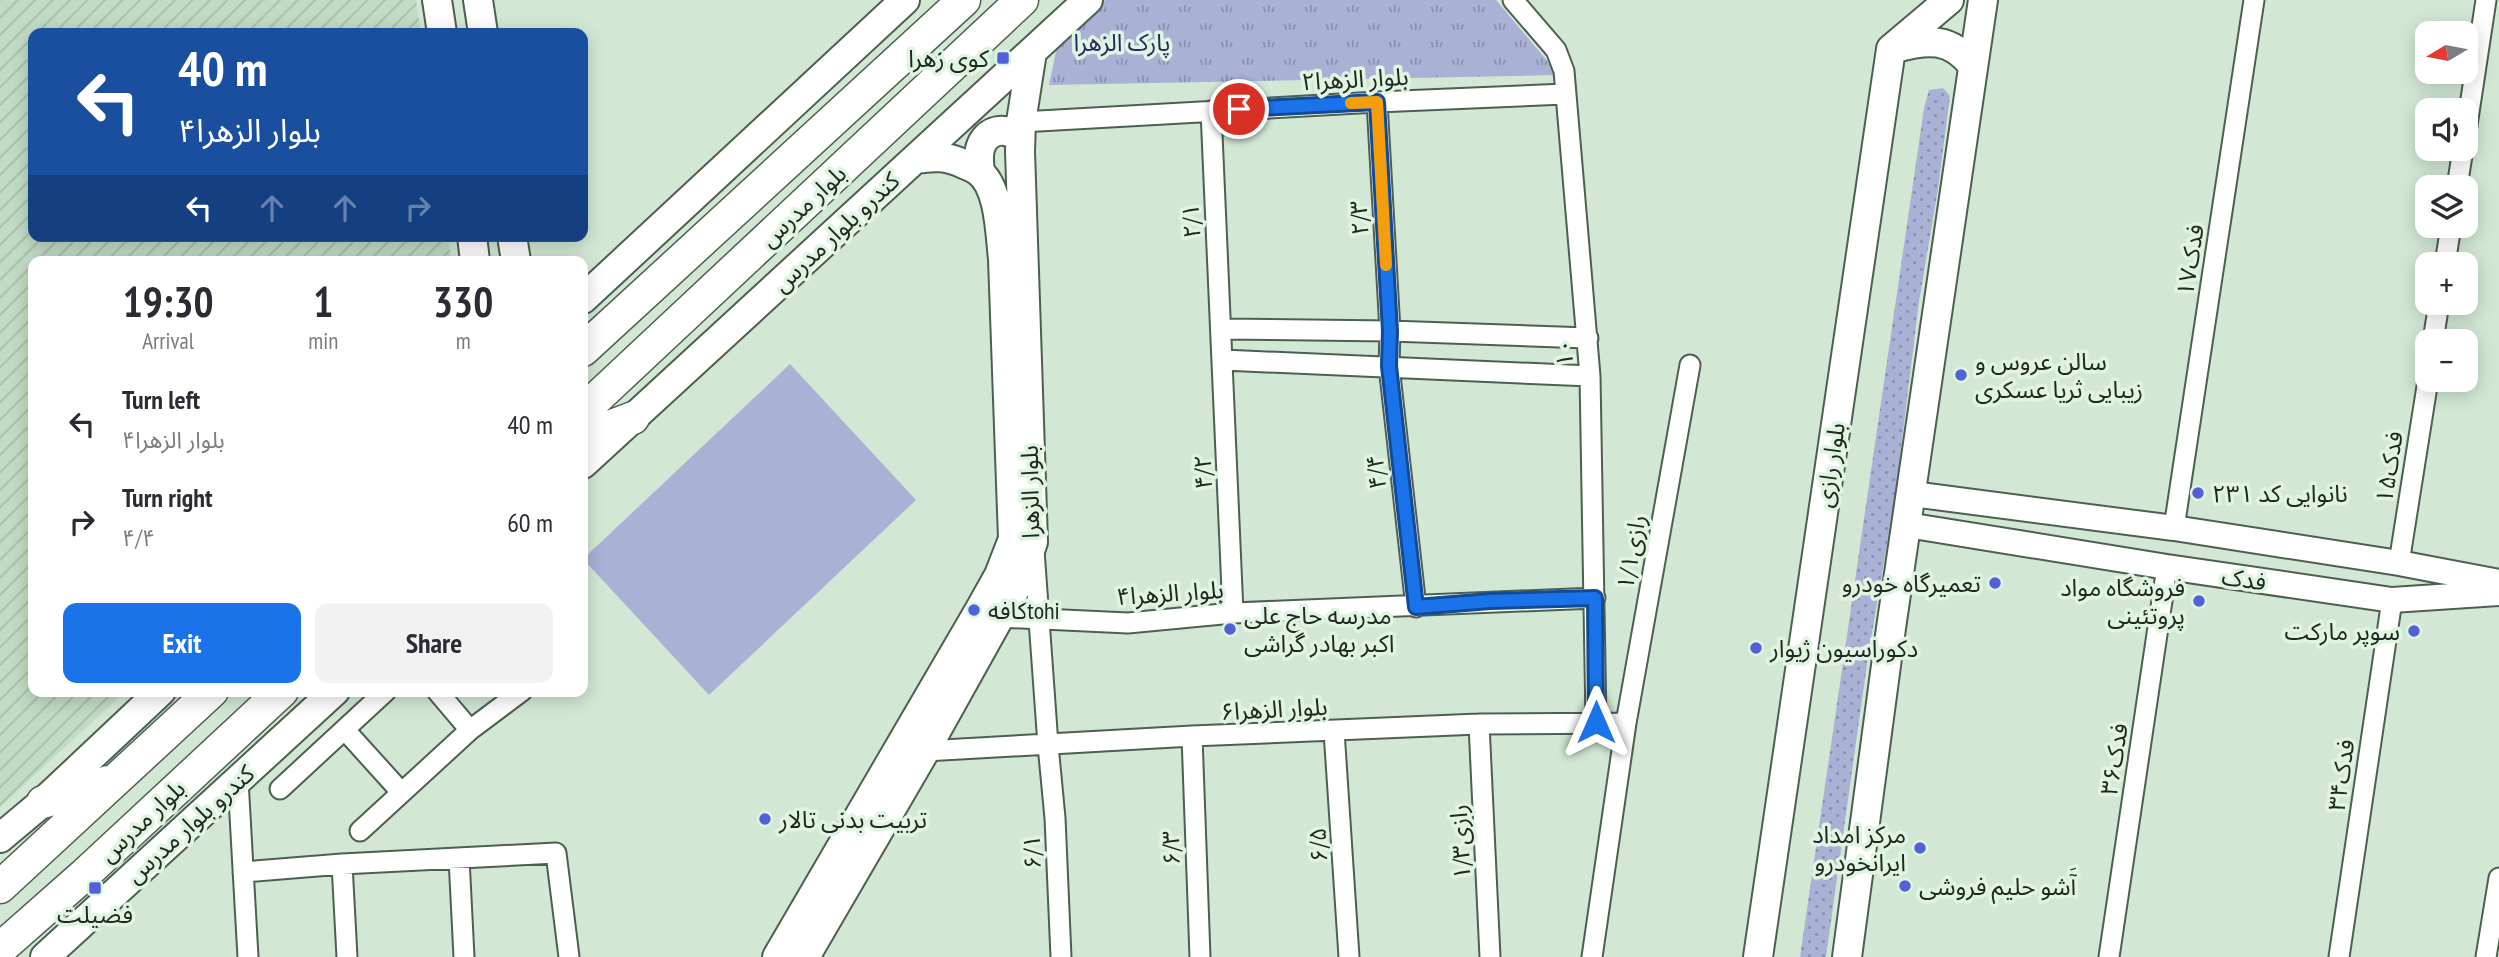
<!DOCTYPE html>
<html lang="en">
<head>
<meta charset="utf-8">
<style>
  :root { --surface:#fff; --page:#f2f2f3; --text:#2b2b33; --muted:#7c7c81; --accent:#1a73e8 }
  body { margin:0; font-family:"PT Sans Narrow","Noto Sans Arabic",sans-serif; background:var(--page); color:var(--text); height:100vh; display:flex; flex-direction:column; font-size:26px; white-space:nowrap }
  * { box-sizing:border-box; margin:0 }
  p { font-size:23px; color:var(--muted) }
  .icon { flex:none; width:38px; height:38px; fill:none; stroke:currentColor; stroke-width:2; stroke-linecap:round; stroke-linejoin:round }
  .map { position:relative; flex:1; overflow:hidden }
  .details { position:absolute; left:28px; top:256px; width:560px; height:441px; display:flex; flex-direction:column; background:var(--surface); border-radius:14px; box-shadow:0 4px 18px #0003 }
  .details>* { flex:none }
  .top-card { position:absolute; left:28px; top:28px; width:560px; height:214px; border-radius:14px; box-shadow:0 4px 18px #0003; background:#1a4fa0; color:#fff; overflow:hidden }
  .needle { width:46px; rotate:260deg }
  .tools { position:absolute; left:2415px; top:21px; display:grid; gap:14px }
  .tools a { display:grid; place-items:center; width:63px; height:63px; border-radius:14px; background:var(--surface); box-shadow:0 4px 18px #0003; font-size:35px }
  .pin { position:absolute; display:grid; place-items:center; width:60px; height:60px; color:#fff; margin:-30px; border:4px solid #fff; border-radius:50%; box-shadow:0 2px 7px #0007 }
  .me { position:absolute; width:77px; margin:-38px; rotate:0deg; stroke-linejoin:round; filter:drop-shadow(0 0 5px #0008) }
  .turn { display:flex; align-items:center; gap:24px; height:147px; padding:0 35px; font-size:32px }
  .turn .icon { width:91px; height:91px; stroke-width:2.5 }
  .turn b { display:block; font-size:49px; line-height:60px }
  .lanes { display:flex; align-items:center; height:66px; padding:0 35px; background:#0003; justify-content:center; gap:35px; direction:ltr }
  .lanes .off { opacity:.35 }
  .eta { display:flex; justify-content:space-evenly; align-items:center; height:119px; text-align:center }
  .eta b { font-size:42px; font-weight:700; line-height:49px }
  .primary-button { display:flex; gap:14px; margin-top:auto; padding:14px 35px }
  .primary-button a { flex:1; height:80px; border-radius:14px; background:var(--accent); color:#fff; font-size:28px; font-weight:700; line-height:80px; text-align:center }
  .primary-button a+a { background:var(--page); color:var(--text) }
  ul { padding:0; list-style:none }
  li { display:flex; align-items:center; gap:21px; height:98px; padding:0 35px }
  li div { flex:1 }
  li b { display:block; font-size:26px }
  li em { font-style:normal }
  .map>svg:first-child { display:block }
  .industrial { fill:url(#industrial-furrows) }
  .grass { fill:url(#grass-dots) }
  .park { fill:url(#park-tufts) }
  .pitch { fill:#a9b2d5 }
  .lines { fill:none; stroke-linecap:round; stroke-linejoin:round }
  .minor-casing { stroke:#4d6050; stroke-width:23 }
  .tertiary-casing { stroke:#4d6050; stroke-width:28 }
  .secondary-casing { stroke:#4d6050; stroke-width:32 }
  .primary-casing { stroke:#4d6050; stroke-width:35 }
  .minor { stroke:#fff; stroke-width:19 }
  .tertiary { stroke:#fff; stroke-width:24 }
  .secondary { stroke:#fff; stroke-width:28 }
  .primary { stroke:#fff; stroke-width:32 }
  .route-casing { stroke:#114b97; stroke-width:18 }
  .route { stroke:#1a73e8; stroke-width:12 }
  .slow { stroke:#f59e0b; stroke-width:12 }
  .poi-dot { fill:#5361d8; stroke:#dff5e2; stroke-width:2.5 }
  .labels { text-anchor:middle; dominant-baseline:central; stroke-width:7; stroke-linejoin:round; paint-order:stroke }
  .park-label { font-size:24px; fill:#252c61; stroke:#dff5e2 }
  .poi-label { font-size:24px; fill:#202821; stroke:#dff5e2; text-anchor:start }
  .street-label { font-size:24px; fill:#202821; stroke:#dff5e2 }
</style>
</head>
<body>
<div class="map">
<svg width="2499" height="957" viewBox="0 0 2499 957">
  <defs>
    <pattern id="industrial-furrows" width="10" height="10" patternUnits="userSpaceOnUse" patternTransform="scale(1.75)"><rect width="10" height="10" fill="#c1dcc5"/><path d="M-1 1l2-2M0 10L10 0M9 11l2-2" fill="none" stroke="#a6bda9"/></pattern>
    <pattern id="grass-dots" width="8" height="8" patternUnits="userSpaceOnUse" patternTransform="scale(1.75)"><rect width="8" height="8" fill="#a9b2d5"/><path d="M2 2h.1M6 6h.1" fill="none" stroke="#8991ac" stroke-width="1.8" stroke-linecap="round"/></pattern>
    <pattern id="park-tufts" width="24" height="20" patternUnits="userSpaceOnUse" patternTransform="scale(1.75)"><rect width="24" height="20" fill="#a9b2d5"/><path d="M3 7l-1-3M5 7V3M7 7l1-3M15 17l-1-3M17 17v-4M19 17l1-3" fill="none" stroke="#8991ac"/></pattern>
  </defs>
  <rect width="100%" height="100%" fill="#d2e8d5"/>
  <path class="industrial" d="M0,0h416l5,33h-388v203h415l3,25h-418v430h93l-126,116z"/>
  <path class="grass" d="M1943,88l7,8 -12,93 -19,113 -24,194 -27,161 -42,300h-26l124,-849 5,-18z"/>
  <path class="park" d="M1105,0h391l63,75 -510,10 9,-43z"/>
  <path class="pitch" d="M790,364l126,136 -207,195 -126,-136z"/>
  <g class="lines">
    <g class="minor-casing">
      <path id="minor" d="M1513,0l43,50 8,21 26,305 6,345
        M1377,102l13,229 -1,35 27,241
        M1211,111l22,502
        M1021,122l356,-20 188,-8
        M2466,132l20,-132
        M2457,187l6,-38
        M2445,264l6,-38
        M1222,329l168,2 198,7
        M2433,341l6,-38
        M1223,360l367,16
        M2174,528l80,-528
        M1034,550l14,195 7,73 6,139
        M2399,563l29,-183
        M999,617l129,6 105,-10 362,-15
        M437,691l33,39
        M1479,724l11,233
        M345,730l56,62
        M1334,731l15,226
        M1192,736l8,221
        M925,751l267,-15 287,-12 147,-1
        M238,780l10,177
        M280,789l106,-98
        M360,831l110,-101 52,-39
        M459,858l5,99
        M342,864l5,93
        M243,872l99,-8 214,-11 13,104
        M1592,957l34,-234 64,-358
        M2109,957l58,-390
        M2339,957l53,-357
        M2486,957l13,-79"/>
    </g>
    <g class="tertiary-casing">
      <path id="tertiary" d="M1912,494l262,34 225,35 100,19
        M1907,525l260,42 225,33 107,-7"/>
    </g>
    <g class="secondary-casing">
      <path id="secondary" d="M437,0l5,33
        M478,0l5,33
        M1895,48c33,-9 56,-11 78,18
        M980,172c-1,-8 -2,-16 0,-23 5,-20 27,-24 40,-10
        M472,236l3,25
        M512,236l4,25
        M583,299l322,-299
        M583,464l505,-464
        M0,838l43,-36 118,-111
        M45,957l290,-266
        M777,957l203,-348 19,-34 14,-36 -10,-280c-3,-25 -3,-72 -25,-88 -4,-3 -10,-5 -14,-7 -17,-8 -30,-8 -48,-5
        M805,957l120,-206 93,-167 15,-42 -13,-391 1,-29 11,-70
        M1758,957l133,-908 58,-49
        M1847,957l44,-329 92,-628"/>
    </g>
    <g class="primary-casing">
      <path id="primary" d="M583,350l381,-350
        M583,411l439,-411
        M583,437l50,-19
        M43,802l65,-20
        M0,887l212,-196
        M0,949l84,-74 198,-184"/>
    </g>
    <use href="#minor" class="minor"/>
    <use href="#tertiary" class="tertiary"/>
    <use href="#secondary" class="secondary"/>
    <use href="#primary" class="primary"/>
  </g>
  <g class="lines">
    <g class="route-casing">
      <path id="route" d="M1239,109l138,-7 13,229 -1,35 27,241 74,-6 105,-3 1,124"/>
    </g>
    <use href="#route" class="route"/>
    <path class="slow" d="M1351,103l26,-1 9,163"/>
  </g>
  <g class="poi-dot">
    <rect x="996" y="51" width="14" height="14" rx="3.5"/>
    <circle cx="1961" cy="375" r="7"/>
    <circle cx="2198" cy="493" r="7"/>
    <circle cx="1995" cy="583" r="7"/>
    <circle cx="2199" cy="601" r="7"/>
    <circle cx="974" cy="610" r="7"/>
    <circle cx="1230" cy="629" r="7"/>
    <circle cx="2414" cy="631" r="7"/>
    <circle cx="1756" cy="648" r="7"/>
    <circle cx="765" cy="819" r="7"/>
    <circle cx="1920" cy="848" r="7"/>
    <circle cx="1905" cy="886" r="7"/>
    <rect x="88" y="881" width="14" height="14" rx="3.5"/>
  </g>
  <g class="labels">
    <g class="park-label">
      <text x="1122" y="42">پارک الزهرا</text>
    </g>
    <g class="poi-label">
      <text x="989" y="58" text-anchor="end">کوی زهرا</text>
      <text x="1975" y="361">سالن عروس و<tspan x="1975" dy="28">زیبایی ثریا عسکری</tspan></text>
      <text x="2212" y="493">نانوایی کد ۲۳۱</text>
      <text x="1981" y="583" text-anchor="end">تعمیرگاه خودرو</text>
      <text x="2185" y="587" text-anchor="end">فروشگاه مواد<tspan x="2185" dy="28">پروتئینی</tspan></text>
      <text x="988" y="610">کافهtohi</text>
      <text x="1244" y="615">مدرسه حاج علی<tspan x="1244" dy="28">اکبر بهادر گراشی</tspan></text>
      <text x="2400" y="631" text-anchor="end">سوپر مارکت</text>
      <text x="1770" y="648">دکوراسیون ژیوار</text>
      <text x="779" y="819">تربیت بدنی تالار</text>
      <text x="1906" y="834" text-anchor="end">مرکز امداد<tspan x="1906" dy="28">ایرانخودرو</tspan></text>
      <text x="1919" y="886">آَشو حلیم فروشی</text>
      <text x="95" y="914" text-anchor="middle">فضیلت</text>
    </g>
    <g class="street-label">
      <text transform="translate(1355 79) rotate(-3)">بلوار الزهرا۲</text>
      <text transform="translate(803 206) rotate(-43)">بلوار مدرس</text>
      <text transform="translate(1359 218) rotate(-93)">۲/۳</text>
      <text transform="translate(1191 221) rotate(-93)">۲/۱</text>
      <text transform="translate(836 232) rotate(-43)">کندرو بلوار مدرس</text>
      <text transform="translate(2190 260) rotate(-81)">فدک۱۷</text>
      <text transform="translate(1564 353) rotate(-93)">۱۰</text>
      <text transform="translate(1830 465) rotate(-81)">بلوار رازی</text>
      <text transform="translate(2389 467) rotate(-81)">فدک۱۵</text>
      <text transform="translate(1203 472) rotate(-92)">۴/۲</text>
      <text transform="translate(1376 472) rotate(-96)">۴/۴</text>
      <text transform="translate(1030 492) rotate(-91)">بلوار الزهرا</text>
      <text transform="translate(1631 552) rotate(-80)">رازی۱/۱</text>
      <text transform="translate(2244 579) rotate(8)">فدک</text>
      <text transform="translate(1170 593) rotate(-4)">بلوار الزهرا۴</text>
      <text transform="translate(1274 709) rotate(-3)">بلوار الزهرا۶</text>
      <text transform="translate(2114 759) rotate(-81)">فدک۳۶</text>
      <text transform="translate(2341 775) rotate(-82)">فدک۳۴</text>
      <text transform="translate(142 821) rotate(-43)">بلوار مدرس</text>
      <text transform="translate(190 824) rotate(-42)">کندرو بلوار مدرس</text>
      <text transform="translate(1460 842) rotate(-93)">رازی۱/۳</text>
      <text transform="translate(1318 845) rotate(-93)">۶/۵</text>
      <text transform="translate(1171 848) rotate(-92)">۶/۳</text>
      <text transform="translate(1032 852) rotate(-92)">۶/۱</text>
    </g>
  </g>
</svg>
<div class="tools">
<a><svg class="needle" viewBox="-14 -14 28 28"><path d="M0-13l5 13h-10z" fill="#e53935"/><path d="M0 13l5-13h-10z" fill="#7c7c81"/></svg></a>
<a><svg class="icon" aria-label="sound" viewBox="0 0 24 24"><path d="M4 9h4l5-4v14l-5-4H4zM17 9q2 3 0 6"/></svg></a>
<a><svg class="icon" aria-label="layers" viewBox="0 0 24 24"><path d="M12 4l9 5-9 5-9-5zM3 14l9 5 9-5"/></svg></a>
<a>+</a>
<a>−</a>
</div>
<div class="pin" style="left:1239px;top:109px;background:#d93025"><svg class="icon" aria-label="arrive" viewBox="0 0 24 24"><path d="M6 21V4h12l-3 4 3 4H6"/></svg></div>
<svg class="me" style="left:1596px;top:722px" viewBox="-20 -20 40 40"><path d="M0-17L14 15 0 8-14 15z" fill="#1a73e8" stroke="#fff" stroke-width="4"/></svg>
<div class="top-card">
<div class="turn"><svg class="icon" aria-label="left" viewBox="0 0 24 24"><path d="M17 20v-9H6M10 6l-5 5 5 5"/></svg><div><b>40 m</b>بلوار الزهرا۴</div></div>
<div class="lanes"><svg class="icon" aria-label="left" viewBox="0 0 24 24"><path d="M17 20v-9H6M10 6l-5 5 5 5"/></svg><svg class="icon off" aria-label="ahead" viewBox="0 0 24 24"><path d="M12 20V5M6 11l6-6 6 6"/></svg><svg class="icon off" aria-label="ahead" viewBox="0 0 24 24"><path d="M12 20V5M6 11l6-6 6 6"/></svg><svg class="icon off" aria-label="right" viewBox="0 0 24 24"><path d="M7 20v-9h11M14 6l5 5-5 5"/></svg></div>
</div>
<section class="details">
<div class="eta">
<div><b>19:30</b><p>Arrival</p></div>
<div><b>1</b><p>min</p></div>
<div><b>330</b><p>m</p></div>
</div>
<ul>
<li><svg class="icon" aria-label="left" viewBox="0 0 24 24"><path d="M17 20v-9H6M10 6l-5 5 5 5"/></svg><div><b>Turn left</b><p>بلوار الزهرا۴</p></div><em>40 m</em></li>
<li><svg class="icon" aria-label="right" viewBox="0 0 24 24"><path d="M7 20v-9h11M14 6l5 5-5 5"/></svg><div><b>Turn right</b><p>۴/۴</p></div><em>60 m</em></li>
</ul>
<div class="primary-button"><a>Exit</a><a>Share</a></div>
</section>
</div>
</body>
</html>
